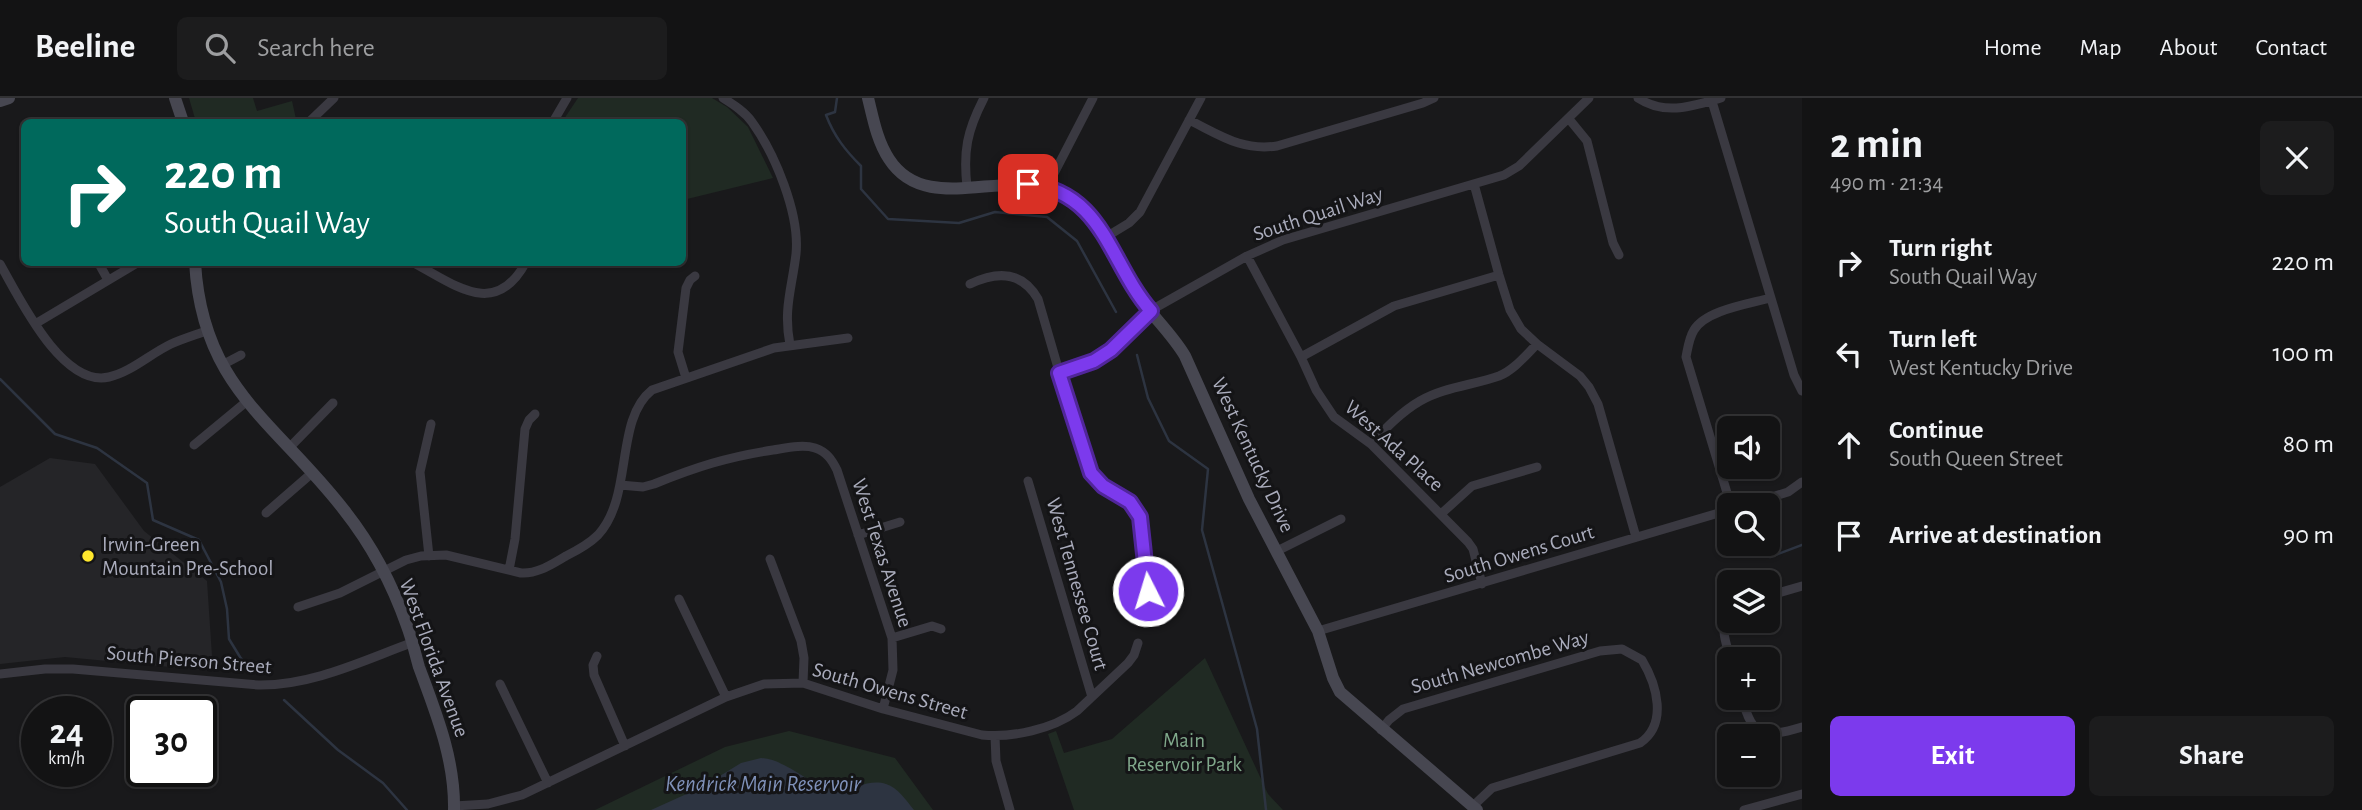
<!DOCTYPE html>
<html lang="en">
<head>
<meta charset="utf-8">
<style>
  :root { --surface:#131314; --page:#1c1c1d; --text:#f1f3f6; --muted:#9d9ea0; --line:#323234; --accent:#7c3aed }
  body { margin:0; font-family:"Alegreya Sans",sans-serif; background:var(--page); color:var(--text); height:100vh; display:flex; flex-direction:column; font-size:26px; white-space:nowrap }
  * { box-sizing:border-box; margin:0 }
  p { font-size:23px; color:var(--muted) }
  .icon { flex:none; width:38px; height:38px; fill:none; stroke:currentColor; stroke-width:2; stroke-linecap:round; stroke-linejoin:round }
  .map { position:relative; flex:1; overflow:hidden }
  .details { display:flex; flex-direction:column; background:var(--surface); width:560px }
  .details>* { flex:none }
  .banner { position:absolute; left:21px; top:21px; width:665px; height:147px; border-radius:10px; box-shadow:0 2px 5px #0004,0 0 0 2px var(--line); background:#00695c; color:#fff; overflow:hidden }
  .controls { position:absolute; left:1717px; top:318px; display:grid; gap:14px }
  .controls a { display:grid; place-items:center; width:63px; height:63px; border-radius:10px; background:var(--surface); box-shadow:0 2px 5px #0004,0 0 0 2px var(--line); font-size:35px }
  .speed { position:absolute; left:21px; top:598px; display:flex; gap:14px; font-size:35px; font-weight:700; text-align:center }
  .speed>* { display:grid; place-content:center; width:91px; height:91px; border-radius:50%; background:var(--surface); box-shadow:0 2px 5px #0004,0 0 0 2px var(--line); line-height:1 }
  .speed small { font-size:18px; font-weight:400 }
  .speed .limit { border:4px solid #111; border-radius:10px; background:#fff; color:#111 }
  .pin { position:absolute; display:grid; place-items:center; width:60px; height:60px; color:#fff; margin:-30px; border-radius:14px; box-shadow:0 4px 10px #0006 }
  .me { position:absolute; width:77px; margin:-38px; rotate:355deg; stroke-linejoin:round; filter:drop-shadow(0 0 5px #0008) }
  .turn { display:flex; align-items:center; gap:24px; height:147px; padding:0 28px; font-size:32px }
  .turn .icon { width:91px; height:91px; stroke-width:2.5 }
  .turn b { display:block; font-size:49px; line-height:60px }
  .round { display:grid; place-items:center; flex:none; width:74px; height:74px; border-radius:10px; background:var(--page) }
  .headline { display:flex; align-items:center; justify-content:space-between; height:119px; padding:0 28px }
  h1 { font-size:42px; font-weight:600; line-height:52px }
  .button { display:flex; gap:14px; margin-top:auto; padding:14px 28px }
  .button a { flex:1; height:80px; border-radius:10px; background:var(--accent); color:#fff; font-size:28px; font-weight:600; line-height:80px; text-align:center }
  .button a+a { background:var(--page); color:var(--text) }
  ul { padding:0; list-style:none }
  li { display:flex; align-items:center; gap:21px; height:91px; padding:0 28px }
  li div { flex:1 }
  li b { display:block; font-size:26px }
  li em { font-style:normal }
  header { display:flex; align-items:center; gap:42px; box-sizing:border-box; height:98px; padding:0 35px; background:var(--surface); border-bottom:2px solid var(--line) }
  header strong { font-size:33px }
  nav { display:flex; gap:38px; margin-inline-start:auto; font-size:24px }
  .search { width:490px; height:63px; background:var(--page); display:flex; align-items:center; gap:18px; box-sizing:border-box; padding:0 24px; border-radius:10px; color:var(--muted); font-size:26px }
  main { display:flex; flex:1; min-height:0 }
  .map>svg:first-child { display:block }
  .built { fill:#252528 }
  .green { fill:#202a23 }
  .water { fill:#2d3441 }
  .lines { fill:none; stroke-linecap:round; stroke-linejoin:round }
  .stream { stroke:#2d3441; stroke-width:2.5 }
  .street { stroke:#3a3941; stroke-width:9 }
  .secondary { stroke:#474751; stroke-width:12 }
  .route-casing { stroke:#51269a; stroke-width:18 }
  .route { stroke:#7c3aed; stroke-width:12 }
  .poi-dot { fill:#ffe72d; stroke:#141416; stroke-width:2.5 }
  .labels { text-anchor:middle; dominant-baseline:central; stroke-width:6; stroke-linejoin:round; paint-order:stroke }
  .street-label { font-size:21px; fill:#aaacbc; stroke:#141416 }
  .poi-label { font-size:21px; fill:#aaacbc; stroke:#141416; text-anchor:start }
  .park-label { font-size:21px; fill:#80a88b; stroke:#141416 }
  .water-label { font-size:23px; font-style:italic; fill:#7f91b9; stroke:#141416 }
</style>
</head>
<body>
<header>
<strong>Beeline</strong>
<div class="search"><svg class="icon" aria-label="search" viewBox="0 0 24 24"><circle cx="10" cy="10" r="6"/><path d="M15 15l6 6"/></svg>Search here</div>
<nav><a>Home</a><a>Map</a><a>About</a><a>Contact</a></nav>
</header>
<main>
<div class="map">
<svg width="1802" height="712" viewBox="0 0 1802 712">
  <rect width="100%" height="100%" fill="#19191b"/>
  <path class="built" d="M50,360l45,6 49,67 63,50 6,90 -148,-14 -65,7v-177z"/>
  <path class="green" d="M189,0h64l4,13 35,-10 4,18 -13,3h-87z
    M578,0h134l15,9 21,20 25,51 -90,22 -1,-78h-120z
    M1205,560l63,136 15,16h-209l-26,-76 8,-3 8,22 48,-14z
    M789,633l106,27 38,52h-338l130,-63z"/>
  <path class="water" d="M761,660c27,2 45,26 71,31 19,4 35,-11 54,-5 12,4 20,16 28,26h-263l51,-23 39,-24z"/>
  <g class="lines">
    <path class="stream" d="M837,0l-2,14 -9,3c8,21 19,35 35,51v23l27,30 71,4 36,-11 52,5 30,24 39,71
      M1137,257l11,43 21,43 39,28 -6,61 55,199 9,81
      M0,281l55,55 42,14 50,35 6,37 46,20 22,42 6,27 2,30 11,18 9,10
      M1770,459l32,-12
      M284,602l54,50 45,33 24,27"/>
    <path class="street" d="M723,0c11,7 22,14 29,24 23,32 48,92 44,132 -4,34 -13,55 -6,91
      M1638,0c27,18 55,8 83,0
      M1711,0l83,277 8,16
      M1569,21l18,22 26,102 6,12
      M1189,22c31,15 52,31 88,26l146,-43 11,-5
      M309,24l25,-24
      M553,24l14,-24
      M1474,86l25,91 11,35 11,19 16,15 43,32 9,11 9,17 38,133
      M967,89c-4,-36 0,-56 17,-89
      M1047,89l46,-89
      M1106,139l23,-14 11,-11 61,-114
      M1247,158l54,101 15,33 18,27 37,27 97,98 5,7 9,35
      M98,164l10,18
      M412,164c42,22 83,58 114,0
      M0,166c19,33 62,124 109,113 22,-5 41,-23 62,-33 11,-5 24,-9 35,-13
      M970,186c27,-13 52,-13 68,15l48,165c14,26 26,23 44,38 18,16 16,66 18,89
      M35,226l104,-62
      M1301,259l93,-51 105,-31
      M222,267l19,-10
      M1060,275l34,-12 17,-11 44,-42 92,-52 36,-16 221,-65 15,-9 70,-68
      M686,280l-8,-26 8,-64 4,-8 5,-4
      M1371,346c15,-16 30,-32 49,-43 24,-14 54,-16 79,-25 15,-6 27,-21 38,-32
      M194,347l52,-43
      M290,349l43,-44
      M1028,383l64,216
      M620,387l23,2 11,-3c42,-17 73,-27 119,-34 13,-2 30,-6 42,-2 12,4 17,12 22,22l55,168 1,32 -10,39
      M1731,408l-45,-149c2,-10 3,-19 8,-27 12,-20 55,-26 76,-32
      M1743,408l45,-14 14,-10
      M266,415l46,-40
      M1442,415l30,-27 65,-19
      M858,437l42,-13
      M1277,453l64,-32
      M429,458l-9,-84 11,-48
      M770,461l31,82 3,17 -1,25
      M509,472l6,-31 10,-110 4,-9 6,-6
      M1768,498l34,-10
      M679,501l47,98
      M298,509l42,-14 66,-33 15,-4 25,-1 75,18c17,1 31,-9 45,-17 12,-6 23,-12 32,-21 36,-39 16,-115 54,-145l122,-42 74,-10
      M1729,514c-10,17 -3,30 2,48
      M1318,533l411,-121
      M892,540l40,-12 9,3
      M597,558l-4,9 1,10 31,71
      M0,576l45,-5h28l185,16c53,1 104,-24 153,-42
      M500,586l48,99
      M1742,600c11,41 22,40 60,29
      M1381,632l8,-10 14,-11 197,-58 22,-2 20,11c15,25 26,64 -2,83l-148,45 -19,18
      M995,638l1,25 14,49
      M454,708l34,-2 34,-9 204,-98 38,-13 39,-1 80,26 99,26c30,3 71,-6 95,-24l51,-48 6,-8 4,-12
      M1744,712l58,-16"/>
    <path class="secondary" d="M175,0l8,24
      M868,0c5,20 9,43 21,61 38,59 119,6 175,35 40,22 51,67 75,103 14,20 33,37 46,59l64,143 69,132 15,47 7,14 137,118
      M0,3l9,-3
      M195,164c7,126 80,159 149,248 27,34 49,76 63,116 5,13 8,27 12,41 17,46 36,92 35,143"/>
  </g>
  <g class="lines">
    <g class="route-casing">
      <path id="route" d="M1028,86c76,8 81,79 123,127l-40,39 -17,11 -35,12 32,100 12,13 27,16 10,15 8,74"/>
    </g>
    <use href="#route" class="route"/>
  </g>
  <circle class="poi-dot" cx="88" cy="458" r="7"/>
  <g class="labels">
    <g class="street-label">
      <text transform="translate(1318 116) rotate(-18)">South Quail Way</text>
      <text transform="translate(1394 348) rotate(42)">West Ada Place</text>
      <text transform="translate(1253 357) rotate(65)">West Kentucky Drive</text>
      <text transform="translate(882 455) rotate(72)">West Texas Avenue</text>
      <text transform="translate(1519 456) rotate(-17)">South Owens Court</text>
      <text transform="translate(1077 486) rotate(74)">West Tennessee Court</text>
      <text transform="translate(434 560) rotate(70)">West Florida Avenue</text>
      <text transform="translate(189 562) rotate(5)">South Pierson Street</text>
      <text transform="translate(1500 564) rotate(-16)">South Newcombe Way</text>
      <text transform="translate(890 593) rotate(16)">South Owens Street</text>
    </g>
    <g class="poi-label">
      <text x="102" y="446">Irwin-Green<tspan x="102" dy="24">Mountain Pre-School</tspan></text>
    </g>
    <g class="park-label">
      <text x="1184" y="642">Main<tspan x="1184" dy="24">Reservoir Park</tspan></text>
    </g>
    <g class="water-label">
      <text x="763" y="686">Kendrick Main Reservoir</text>
    </g>
  </g>
</svg>
<div class="controls">
<a><svg class="icon" aria-label="sound" viewBox="0 0 24 24"><path d="M4 9h4l5-4v14l-5-4H4zM17 9q2 3 0 6"/></svg></a>
<a><svg class="icon" aria-label="search" viewBox="0 0 24 24"><circle cx="10" cy="10" r="6"/><path d="M15 15l6 6"/></svg></a>
<a><svg class="icon" aria-label="layers" viewBox="0 0 24 24"><path d="M12 4l9 5-9 5-9-5zM3 14l9 5 9-5"/></svg></a>
<a>+</a>
<a>−</a>
</div>
<div class="speed"><div>24<small>km/h</small></div><div class="limit">30</div></div>
<div class="pin" style="left:1028px;top:86px;background:#d93025"><svg class="icon" aria-label="arrive" viewBox="0 0 24 24"><path d="M6 21V4h12l-3 4 3 4H6"/></svg></div>
<svg class="me" style="left:1148px;top:493px" viewBox="-20 -20 40 40"><circle r="17" fill="#7c3aed" stroke="#fff" stroke-width="3"/><path d="M0-11L8 9 0 5-8 9z" fill="#fff"/></svg>
<div class="banner">
<div class="turn"><svg class="icon" aria-label="right" viewBox="0 0 24 24"><path d="M7 20v-9h11M14 6l5 5-5 5"/></svg><div><b>220 m</b>South Quail Way</div></div>
</div>
</div>
<section class="details">
<div class="headline"><div><h1>2 min</h1><p>490 m · 21:34</p></div><a class="round"><svg class="icon" aria-label="close" viewBox="0 0 24 24"><path d="M6 6l12 12M18 6L6 18"/></svg></a></div>
<ul>
<li><svg class="icon" aria-label="right" viewBox="0 0 24 24"><path d="M7 20v-9h11M14 6l5 5-5 5"/></svg><div><b>Turn right</b><p>South Quail Way</p></div><em>220 m</em></li>
<li><svg class="icon" aria-label="left" viewBox="0 0 24 24"><path d="M17 20v-9H6M10 6l-5 5 5 5"/></svg><div><b>Turn left</b><p>West Kentucky Drive</p></div><em>100 m</em></li>
<li><svg class="icon" aria-label="ahead" viewBox="0 0 24 24"><path d="M12 20V5M6 11l6-6 6 6"/></svg><div><b>Continue</b><p>South Queen Street</p></div><em>80 m</em></li>
<li><svg class="icon" aria-label="arrive" viewBox="0 0 24 24"><path d="M6 21V4h12l-3 4 3 4H6"/></svg><div><b>Arrive at destination</b></div><em>90 m</em></li>
</ul>
<div class="button"><a>Exit</a><a>Share</a></div>
</section>
</main>
</body>
</html>
